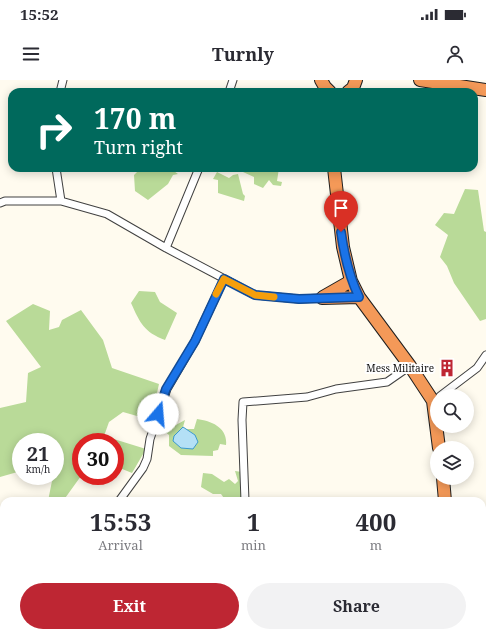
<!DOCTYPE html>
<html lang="en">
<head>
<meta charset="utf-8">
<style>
  :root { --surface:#fff; --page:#f2f2f3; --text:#2b2b33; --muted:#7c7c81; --accent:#be2633 }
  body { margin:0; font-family:"Noto Serif",serif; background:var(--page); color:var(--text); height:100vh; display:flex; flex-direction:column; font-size:15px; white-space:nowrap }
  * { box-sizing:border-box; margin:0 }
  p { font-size:13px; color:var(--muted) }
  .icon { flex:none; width:22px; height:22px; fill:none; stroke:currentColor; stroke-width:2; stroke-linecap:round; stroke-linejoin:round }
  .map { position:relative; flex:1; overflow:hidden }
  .side { position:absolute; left:0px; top:417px; width:486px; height:140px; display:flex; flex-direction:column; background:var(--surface); border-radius:12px 12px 0 0; box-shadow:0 2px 10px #0003 }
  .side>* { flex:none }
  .guide { position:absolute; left:8px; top:8px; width:470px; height:84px; border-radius:12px; box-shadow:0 2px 10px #0003; background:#00695c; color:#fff; overflow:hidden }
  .buttons { position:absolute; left:430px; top:309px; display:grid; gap:8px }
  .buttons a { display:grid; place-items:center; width:44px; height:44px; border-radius:50%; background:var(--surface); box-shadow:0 2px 10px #0003; font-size:20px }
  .speed { position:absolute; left:12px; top:353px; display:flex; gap:8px; font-size:20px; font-weight:700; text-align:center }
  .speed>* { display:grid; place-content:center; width:52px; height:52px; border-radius:50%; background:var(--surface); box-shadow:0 2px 10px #0003; line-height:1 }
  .speed small { font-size:10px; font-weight:400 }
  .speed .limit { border:6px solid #d22; background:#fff; color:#111 }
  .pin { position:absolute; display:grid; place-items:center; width:34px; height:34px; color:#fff; margin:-41px -17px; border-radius:50% 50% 50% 0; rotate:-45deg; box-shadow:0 0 4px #0007 }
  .pin .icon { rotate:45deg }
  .me { position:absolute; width:44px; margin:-22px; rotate:18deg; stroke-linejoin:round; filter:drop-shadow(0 0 3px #0008) }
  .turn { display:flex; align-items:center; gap:14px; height:84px; padding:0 20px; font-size:18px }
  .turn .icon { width:52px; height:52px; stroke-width:2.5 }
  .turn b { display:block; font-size:28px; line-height:34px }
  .eta { display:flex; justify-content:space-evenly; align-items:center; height:68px; text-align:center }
  .eta b { font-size:24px; font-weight:700; line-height:28px }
  .cta { display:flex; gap:8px; margin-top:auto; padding:8px 20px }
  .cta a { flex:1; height:46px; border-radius:24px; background:var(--accent); color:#fff; font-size:16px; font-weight:700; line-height:46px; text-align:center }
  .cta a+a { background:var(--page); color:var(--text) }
  .status { display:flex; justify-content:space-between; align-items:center; height:28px; padding:0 20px; background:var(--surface); direction:ltr }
  .status svg { height:11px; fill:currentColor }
  header { display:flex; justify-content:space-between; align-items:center; height:52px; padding:0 20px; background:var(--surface); font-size:18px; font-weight:700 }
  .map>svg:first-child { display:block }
  .forest { fill:#b9da98 }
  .water { fill:#b4e0f6; stroke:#3b99cd }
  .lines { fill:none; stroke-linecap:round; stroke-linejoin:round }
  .street-casing { stroke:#414141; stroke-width:9 }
  .secondary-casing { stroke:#303030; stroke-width:12 }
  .highway-casing { stroke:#1f1f1f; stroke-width:14 }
  .street { stroke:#fff; stroke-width:7 }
  .secondary { stroke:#fff2ab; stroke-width:10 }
  .highway { stroke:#f49958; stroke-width:12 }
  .route-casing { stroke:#114b97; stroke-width:10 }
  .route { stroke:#1a73e8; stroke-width:7 }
  .slow { stroke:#f59e0b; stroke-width:7 }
  .labels { text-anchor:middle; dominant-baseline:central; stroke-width:4; stroke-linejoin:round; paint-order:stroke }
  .poi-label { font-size:10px; fill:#0e0e0e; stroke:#fff; text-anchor:end }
</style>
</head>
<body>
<div class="status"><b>15:52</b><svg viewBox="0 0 49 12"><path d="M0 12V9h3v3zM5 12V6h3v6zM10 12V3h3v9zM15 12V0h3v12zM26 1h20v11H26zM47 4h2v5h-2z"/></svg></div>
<header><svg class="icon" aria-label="menu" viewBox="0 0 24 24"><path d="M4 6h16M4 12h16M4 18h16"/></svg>Turnly<svg class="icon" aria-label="person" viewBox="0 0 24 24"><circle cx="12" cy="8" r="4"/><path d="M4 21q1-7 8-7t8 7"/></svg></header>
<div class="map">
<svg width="486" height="557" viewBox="0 0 486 557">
  <rect width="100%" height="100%" fill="#fffbef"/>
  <path class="forest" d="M141,88l12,3 18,-2 7,5 -5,1 -5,9 -20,16 -13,-9 -1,-16z
    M243,88h36l-2,13 5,1 -1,4 -8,-1 -4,-5 -6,8 -9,-4v-7l-11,-5z
    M217,92l12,6 4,-3 5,-1 5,20 2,2 -1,5 -26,-8v-13l-5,-1z
    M465,109l13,1 6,41 2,1v87l-6,2 -26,-38 -7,-17 -7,-9 8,-22 -13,-10 9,-12 10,1z
    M139,211l16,1 5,10 17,11 -12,27c-21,-8 -25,-17 -34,-37z
    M33,224l17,7 -1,19 10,-3 3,-7 19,-10 22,30 9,28 47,16 -8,36 -28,-8 -14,10 -5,14 42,13 -14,24 -17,-7v-24h-34v34l-18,25h-15l5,-25h2v-34h-34v29l-21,6v-69l26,-6 2,-29 13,-6 -35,-46z
    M197,339c15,2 31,9 29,26l-6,-1 -2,6 -5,1v5l-32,-1 -12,-9v-11l-10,-8 4,-7 11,6 11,-6 -2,7 -9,9 21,-1 -9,-6h8z
    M235,391l7,1 -1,29h-15l-5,-7h-8l-12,-7 2,-14 9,1 12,8 5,-3 6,5 3,-3z"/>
  <path class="water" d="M183,347l12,8 3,7 -5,7 -12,-1 -8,-7 1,-5z"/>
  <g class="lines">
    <g class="street-casing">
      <path id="street" d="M60,12l3,-12
        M229,12l4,-12
        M56,88l5,33
        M0,123l5,-2h56l46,13 59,34 89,47 44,4 23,-1
        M166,168l33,-80
        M440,316l37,-28 9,-13
        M119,421l24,-33 4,-9 3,-20 17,-50 28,-48 29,-62
        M245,421l-3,-81 1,-18 64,-5 29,-8 51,-7 23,-16
        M482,458h4"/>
    </g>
    <g class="secondary-casing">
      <path id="secondary" d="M0,443l4,4
        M111,553l4,4"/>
    </g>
    <g class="highway-casing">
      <path id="highway" d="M321,0l4,7 5,5
        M420,0l66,10
        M348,12l5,-4 3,-8
        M334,88l9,79 8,34 8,16 51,69 23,35 6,47
        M323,217l28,-16
        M322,218l37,-1
        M443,398l2,23
        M451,557v-4"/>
    </g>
    <use href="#street" class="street"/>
    <use href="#secondary" class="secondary"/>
    <use href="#highway" class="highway"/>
  </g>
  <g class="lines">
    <g class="route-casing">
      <path id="route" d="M158,334l8,-25 29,-48 29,-62 31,16 44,4 60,-2c-10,-21 -15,-43 -18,-65"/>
    </g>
    <use href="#route" class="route"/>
    <path class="slow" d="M216,214l8,-15 31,16 19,2"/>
  </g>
  <defs>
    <g id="building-bare" transform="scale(1.38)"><path d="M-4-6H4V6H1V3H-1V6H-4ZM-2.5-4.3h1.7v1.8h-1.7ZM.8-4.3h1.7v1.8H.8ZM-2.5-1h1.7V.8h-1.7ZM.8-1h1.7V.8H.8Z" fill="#be2633" stroke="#fff" stroke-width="2.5" paint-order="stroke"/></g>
  </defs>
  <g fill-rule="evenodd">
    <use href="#building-bare" x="447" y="288"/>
  </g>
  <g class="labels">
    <g class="poi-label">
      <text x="434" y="288">Mess Militaire</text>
    </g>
  </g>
</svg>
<div class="buttons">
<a><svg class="icon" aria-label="search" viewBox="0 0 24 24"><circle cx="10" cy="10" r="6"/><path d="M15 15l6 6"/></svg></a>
<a><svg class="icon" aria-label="layers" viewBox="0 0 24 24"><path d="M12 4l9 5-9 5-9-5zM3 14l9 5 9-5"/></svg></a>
</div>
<div class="speed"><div>21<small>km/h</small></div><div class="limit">30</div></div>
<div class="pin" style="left:341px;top:152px;background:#d93025"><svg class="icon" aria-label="arrive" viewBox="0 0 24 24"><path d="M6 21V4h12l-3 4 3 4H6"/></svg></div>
<svg class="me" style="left:158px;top:334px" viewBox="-20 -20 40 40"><circle r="19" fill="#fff"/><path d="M0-13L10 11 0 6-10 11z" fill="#1a73e8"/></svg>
<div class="guide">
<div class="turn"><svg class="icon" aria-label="right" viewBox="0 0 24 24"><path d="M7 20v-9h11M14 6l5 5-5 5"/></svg><div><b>170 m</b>Turn right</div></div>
</div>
<section class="side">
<div class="eta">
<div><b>15:53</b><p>Arrival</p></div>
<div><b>1</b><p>min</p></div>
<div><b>400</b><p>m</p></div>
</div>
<div class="cta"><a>Exit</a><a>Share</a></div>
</section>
</div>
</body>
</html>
